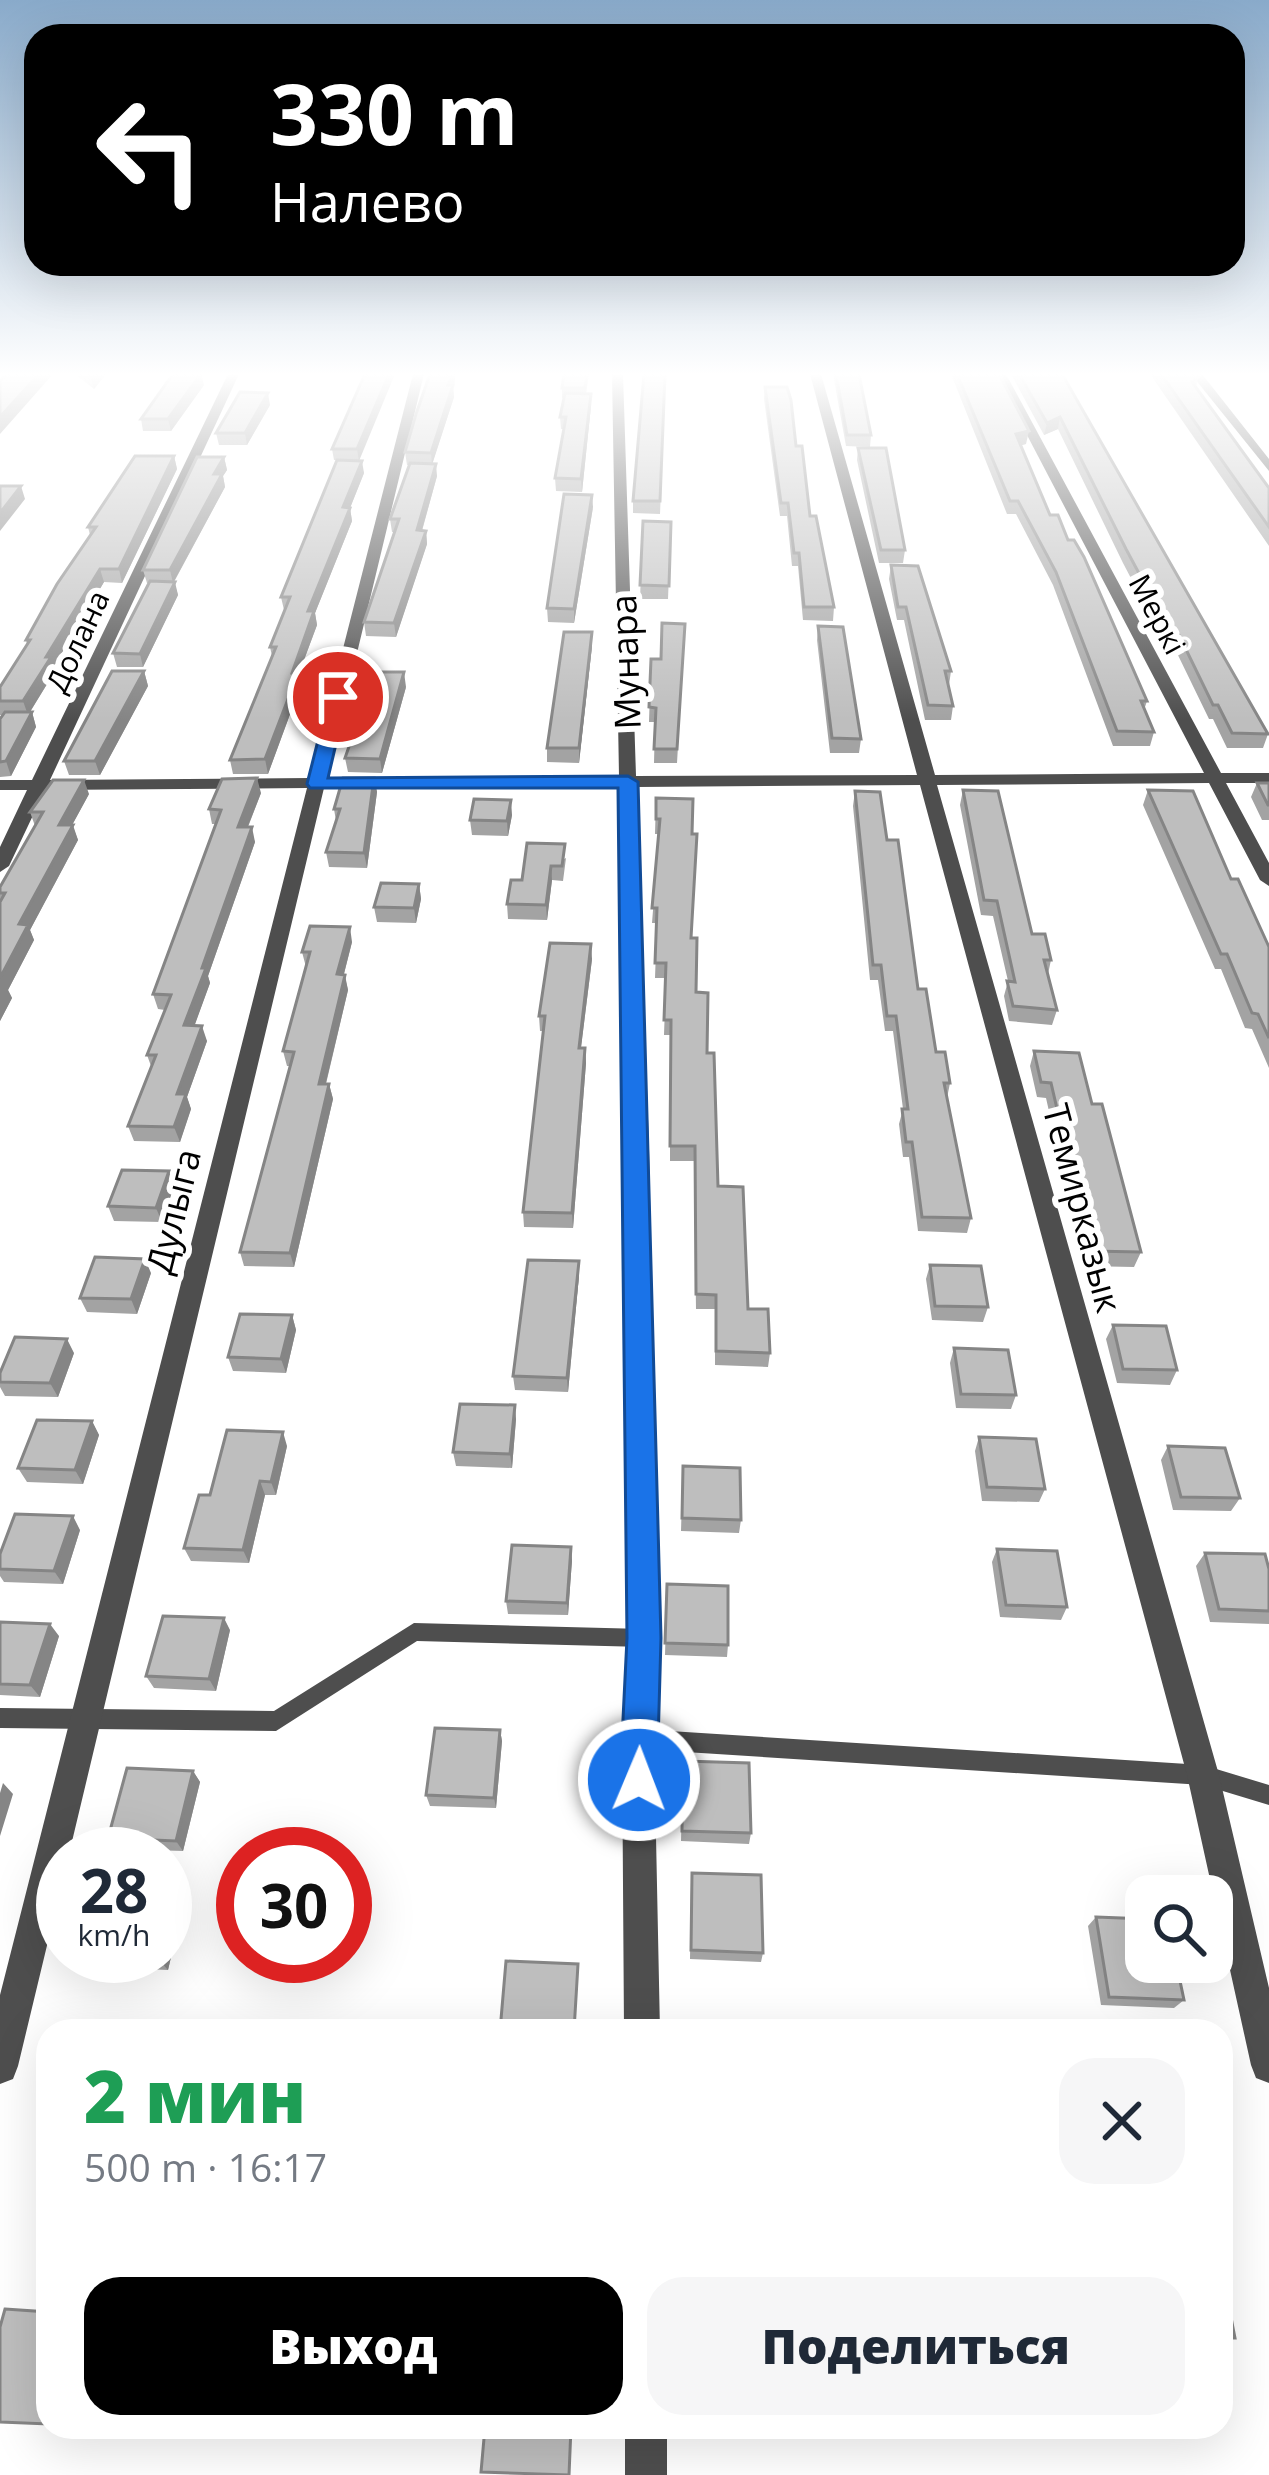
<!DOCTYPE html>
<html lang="ru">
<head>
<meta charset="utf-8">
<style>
  :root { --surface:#fff; --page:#f6f6f7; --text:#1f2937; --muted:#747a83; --accent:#000 }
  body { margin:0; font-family:"Open Sans",sans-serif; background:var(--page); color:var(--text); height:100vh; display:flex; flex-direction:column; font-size:45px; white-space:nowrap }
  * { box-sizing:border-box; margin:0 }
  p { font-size:39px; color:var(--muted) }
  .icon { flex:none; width:66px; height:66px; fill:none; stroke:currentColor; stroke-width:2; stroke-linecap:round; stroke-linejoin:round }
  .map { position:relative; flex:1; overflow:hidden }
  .panel { position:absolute; left:36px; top:2019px; width:1197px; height:420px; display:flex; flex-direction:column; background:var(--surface); border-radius:36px; box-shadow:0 12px 48px #0002 }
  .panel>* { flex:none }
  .banner { position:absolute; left:24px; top:24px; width:1221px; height:252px; border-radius:36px; box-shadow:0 12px 48px #0002; background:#000; color:#fff; overflow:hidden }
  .buttons { position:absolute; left:1125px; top:1875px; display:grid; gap:24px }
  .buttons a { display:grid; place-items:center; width:108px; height:108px; border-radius:24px; background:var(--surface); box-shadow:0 12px 48px #0002; font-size:60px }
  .speed { position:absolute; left:36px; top:1827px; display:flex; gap:24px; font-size:60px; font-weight:700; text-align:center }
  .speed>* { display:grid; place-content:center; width:156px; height:156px; border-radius:50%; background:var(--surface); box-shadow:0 12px 48px #0002; line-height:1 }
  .speed small { font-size:30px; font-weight:400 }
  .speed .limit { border:18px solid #d22; background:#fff; color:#111 }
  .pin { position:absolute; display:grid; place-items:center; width:102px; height:102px; color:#fff; margin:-51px; border:6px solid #fff; border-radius:50%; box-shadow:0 3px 12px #0007 }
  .me { position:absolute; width:132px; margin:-66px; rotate:1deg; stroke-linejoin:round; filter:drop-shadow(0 0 9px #0008) }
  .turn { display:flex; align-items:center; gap:42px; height:252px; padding:0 48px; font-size:54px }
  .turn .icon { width:156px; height:156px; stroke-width:2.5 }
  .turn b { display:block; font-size:84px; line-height:102px }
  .round { display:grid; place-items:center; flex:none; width:126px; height:126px; border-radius:36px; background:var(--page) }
  .summary { display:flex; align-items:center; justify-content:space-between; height:204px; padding:0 48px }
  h1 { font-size:72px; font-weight:800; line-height:90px; color:#1e9e55 }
  .primary-button { display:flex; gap:24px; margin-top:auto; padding:24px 48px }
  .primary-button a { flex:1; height:138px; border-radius:36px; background:var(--accent); color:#fff; font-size:48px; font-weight:800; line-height:138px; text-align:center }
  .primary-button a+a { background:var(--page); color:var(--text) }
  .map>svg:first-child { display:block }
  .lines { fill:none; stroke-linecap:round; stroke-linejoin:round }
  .service { fill:#4e4e4e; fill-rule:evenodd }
  .minor { fill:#4e4e4e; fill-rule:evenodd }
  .wall { fill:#a3a3a3 }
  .shaded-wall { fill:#858585 }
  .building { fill:#bebebe; stroke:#858585; stroke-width:3 }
  .route { fill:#1a73e8; stroke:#114b97; stroke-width:3 }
  .labels { text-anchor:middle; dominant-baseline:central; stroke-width:12; stroke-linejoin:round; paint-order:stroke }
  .far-street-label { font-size:30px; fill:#000; stroke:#fff }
  .street-label { font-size:36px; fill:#000; stroke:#fff }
</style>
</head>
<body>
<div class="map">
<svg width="1269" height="2475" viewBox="0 0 1269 2475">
  <rect width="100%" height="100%" fill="#fff"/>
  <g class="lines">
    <path class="service" d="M414,1623l230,6 7,3 2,6 -2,6 -7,3 -227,-6 -141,90 -276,-3v-20l274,3z
      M638,1729l565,36 66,20v20l-66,-20 -565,-36 -7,-3 -3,-7 3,-7z"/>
    <path class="minor" d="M228,374h11l-189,406 260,-2 103,-404h11l-97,404 292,-2 -7,-402h11l13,402 281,-1 -107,-401h11l114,401 269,-2 -209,-399h11l215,399h48v10h-43l43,80v23l-9,-6 -51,-97 -272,2 282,990 50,213v95l-13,-5 -5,-13 -64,-290 -267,-990 -283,2 12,362 10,489 -5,101 6,292h-36l-2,-292 7,-101 -2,-489 -7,-362 -296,1 -255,1066h-6v25l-45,187 -5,13 -13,5v-89l307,-1207 -262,2 -36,76 -9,6v-25l27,-57h-27v-10h32z
      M1191,374h11l67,85v12z
      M625,2427h42v48h-42z"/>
  </g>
  <path class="wall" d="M75,374h31l-12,15z
    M365,374l-6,87 5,12 -14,35 2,13 -37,92 2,12 -19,51 2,11 -32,87h-35l-3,-14 42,-104 -2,-9 14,-37 -3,-13 56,-137h-3l-2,-11z
    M589,374l-3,20h5v12l-9,86 -26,-1 -1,-13 8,-49h-2l-1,-12 4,-19h-2v-10z
    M666,374l-6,140 -27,-1v-12z
    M833,374h26l12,61 -1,12 -24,-1z
    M951,374h48l27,70 -5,1 29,70 18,25 79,161 -3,9 10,22 -4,14h-37l-60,-161 -37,-71h-9z
    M1011,374h51l206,360 -5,14h-36l-14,-29h-4l-34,-70h-7l-45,-86 -65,-134 -14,6z
    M1150,374h48l-2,14 73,100v58z
    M455,380l-2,7 1,10 -22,67 5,12 -15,55h4l1,13 -31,93 -30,-1 -2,-14 30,-90h-2l-2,-13 19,-54h-2l-2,-13z
    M204,385l-33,46h-28l-2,-12z
    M765,387l31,59 14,70 24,91 -1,14 -30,-1 -5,-54h-6l-5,-50h-7l-16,-117z
    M270,405l-23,40h-28l-3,-12z
    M858,448l47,102 -2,13h-24l-22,-103z
    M174,456l3,13 -55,114 -18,-1 -50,84 1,5 -25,41h2l4,15 -25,49 -11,1v-58l3,-4h-3v-28l27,-43 -1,-4 64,-105 -2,-8z
    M224,457l3,13 -4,6 2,11 -51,95 4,13 -35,72h-26l-4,-14 36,-70h-2l-4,-13z
    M593,507l-19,116 -26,-1 -1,-14z
    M643,521l28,1 -3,77h-28z
    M891,565l60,106 -2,14 4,21 -2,14h-26l-21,-100h-7l-8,-41z
    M685,624l-8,139h-23l1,-41h-6l2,-63h10z
    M818,626l43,113 -2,14h-29l-13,-113z
    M592,646l-13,117 -32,-1v-14z
    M144,671l4,15 -48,89h-31l-5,-14z
    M406,687l-24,86 -34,-1 -3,-14z
    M374,778l3,14 -10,76 -38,-1 -3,-15 10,-31 -2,-12z
    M1257,783h12v37h-7l-11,-23z
    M963,790l69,144 19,26 -3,14 9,36 -5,15 -43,-4 -5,-25 4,-15 -15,-65 -12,-1 -21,-110z
    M1148,790l83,89 38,68v121l-17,-39 -7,-1 -24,-59h-6l-72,-164z
    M855,791l32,49 31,149 18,63 14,31 -3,15 24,120 -4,15 -49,-2 -9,-74h-6l-4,-33 4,-15 -10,-78h-8l-7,-51h-8l-17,-174z
    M261,793l-13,34 7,15 -47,134 2,7 -16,43 13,15 -20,56 4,12 -11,33 -46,-1 -6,-15 23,-60 -4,-11 18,-45 -7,-1 -5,-15 63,-170h-4l-3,-15z
    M89,794l-17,31 6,15 -48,90 4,10 -26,50 4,8 -12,23v-134l35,-61 -5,-14z
    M656,798l36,140 4,54 11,61 11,133 30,123 22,44 -2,14 -53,-2v-56h-19l-2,-148h-24v-126h-6l2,-57h-11l2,-55h-5l7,-89h-4z
    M512,815l-4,21 -36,-1 -2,-15z
    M566,858l-3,23 -11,-1 -5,40 -39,-1 -1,-15 15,-24z
    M419,884l2,15 -5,24 -39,-1 -3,-15z
    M352,942l-8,32 4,16 -22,94h3l4,15 -39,168 -50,-1 -4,-14 50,-186h-3l-4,-15 23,-84 -4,-15z
    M592,959l-11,89h4l1,15 -13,165 -49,-1 -1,-15 20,-181h-3l-1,-15z
    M1034,1051l107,201 -7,15 -50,-1 -38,-168 -9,-1 -7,-31z
    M174,1186l-12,36 -48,-1 -6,-15z
    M930,1265l58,42 -5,15 -51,-2 -6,-41z
    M151,1273l-14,41 -50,-2 -7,-14z
    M579,1276l-11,116 -53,-2 -2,-14z
    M292,1315l4,15 -10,43 -53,-2 -5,-14z
    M1113,1325l64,45 -7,15 -53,-2 -11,-44z
    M954,1348l62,47 -5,14 -55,-1 -6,-45z
    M74,1353l-16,44 -53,-1 -5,-9v-14z
    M516,1419l-4,49 -56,-2 -3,-14z
    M92,1421l7,14 -16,49 -56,-2 -9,-14z
    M979,1437l66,52 -6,13 -57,-1 -7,-50z
    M287,1446l-11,49h-11l-16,68 -58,-2 -7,-13 26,-53z
    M1168,1446l72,52 -9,13 -58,-1 -12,-50z
    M683,1466l58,54 -2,13 -58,-2z
    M80,1530l-17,54 -59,-2 -4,-6v-22z
    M997,1549l70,58 -6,13 -61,-3 -8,-55z
    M1205,1553l64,16v55l-59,-2 -14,-56z
    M572,1560l-4,55 -60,-1 -2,-13z
    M667,1584l61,61 -1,12 -62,-2z
    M0,1622l59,14 -19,61 -40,-2z
    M230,1630l-14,61 -62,-3 -8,-12z
    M500,1730l2,11 -6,67 -66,-2 -4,-11z
    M683,1761l68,72 -2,11 -68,-3z
    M193,1771l7,11 -17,69 -67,-2 -8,-11z
    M691,1883l72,70 -2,9 -71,-3z
    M186,1893l-18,77 -71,-3 -9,-9z
    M1096,1917l88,83 -10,8 -73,-3 -13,-79z"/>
  <path class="shaded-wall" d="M39,374h14l-53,60v-17z
    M94,374h12l-12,15 -3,-11z
    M201,374l3,11 -33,46 -3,-12z
    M389,374h6l-36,87 -2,-12z
    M452,374h3v6l-2,7 1,10 -22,68 -1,-12z
    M268,393l2,12 -23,40 -2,-12z
    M591,394v12l-9,86 -1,-13z
    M1060,417l-2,12 -14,6 3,-12z
    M1029,431l-3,13 -12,3 2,-13z
    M174,456l3,13 -55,114 -3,-14z
    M224,457l3,13 -4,6 2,11 -52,96 -3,-13 44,-96z
    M362,461l2,12 -14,35 2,13 -37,92 2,12 -19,51 2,11 -32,87 -3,-15 27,-86 16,-62 35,-104z
    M436,464l1,12 -19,68 -1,-14z
    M21,486l4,13 -25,32v-18z
    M592,495l1,12 -19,116v-14z
    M426,531l1,13 -31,93 -2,-14z
    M100,569l4,13 -50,84 1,5 -27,44 -5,-14 23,-44z
    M175,582l3,13 -35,72 -3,-13z
    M592,632v14l-13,117v-15z
    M144,671l4,15 -48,89 -5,-14z
    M404,672l2,15 -24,86 -2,-14z
    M32,712l4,15 -25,49 -5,-15z
    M257,778l4,15 -19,48 -4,-14z
    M374,778l3,14 -10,76 -3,-15z
    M84,780l5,14 -25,46 -5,-15z
    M511,800l1,15 -4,21 -1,-15z
    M73,825l5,15 -48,90 4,10 -26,50 4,8 -12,23v-43l19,-54z
    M252,827l3,15 -47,134 2,7 -21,58 -5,-16 18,-57z
    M551,866l1,14 -5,40 -1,-15z
    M419,884l2,15 -5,24 -2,-15z
    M350,927l2,15 -12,47 -3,-15z
    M591,944l1,15 -13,104v-15z
    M345,975l3,15 -26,109 -3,-15z
    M202,1026l5,15 -20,56 4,12 -11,33 -6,-15 3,-33z
    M585,1048l1,15 -13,165 -1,-15z
    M329,1084l4,15 -39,168 -4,-14z
    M169,1171l5,15 -12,36 -6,-14z
    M145,1259l6,14 -14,41 -6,-15z
    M579,1261v15l-11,116 -1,-14z
    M292,1315l4,15 -10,43 -5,-14z
    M67,1339l7,14 -16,44 -8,-14z
    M515,1405l1,14 -4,49 -2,-14z
    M92,1421l7,14 -16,49 -8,-14z
    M283,1432l4,14 -11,49 -5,-13z
    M260,1481l5,14 -16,68 -6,-13z
    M73,1516l7,14 -17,54 -9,-13z
    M571,1547l1,13 -4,55 -1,-12z
    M224,1618l6,12 -14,61 -7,-12z
    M50,1624l9,12 -19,61 -10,-12z
    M500,1730l2,11 -6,67 -2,-10z
    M193,1771l7,11 -17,69 -7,-10z
    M3,1783l10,11 -13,42v-43z
    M178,1883l8,10 -18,77 -8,-9 1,-5h4v-18z"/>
  <path class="building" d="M7,374h32l-39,43v-36z
    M173,374h28l-33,45h-27z
    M365,374h24l-32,75h-25z
    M430,374h22l-4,11h5l-22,68 -26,-1 11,-38z
    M564,374h23l-2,14h-23z
    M644,374h21l-5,127h-27z
    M836,374h23l12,61h-24z
    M957,374h42l30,57 -13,3 34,81h8l10,25h6l10,17 63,144h-6l13,31 -37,-1 -61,-159 -38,-71h-8z
    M1019,374h43l206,360 -36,-1 -14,-28h-5l-34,-70h-7l-46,-86 -66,-132 -13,6z
    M1161,374h37l1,2 -7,6 77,106v39z
    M765,387h22l4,13 5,46h6l8,70h6l18,91h-30l-5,-54h-5l-6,-50h-7z
    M240,392l28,1 -23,40h-29z
    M565,393l26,1 -10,85 -26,-1 11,-61h-6z
    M858,448h28l19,102h-24z
    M135,456h39l-55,113h-19l-54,88h5l-28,44h-23v-14l30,-47h-4l31,-56 39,-57h-8z
    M197,457h27l-10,17h8l-52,96h-27z
    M337,460l25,1 -19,46 7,1 -42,103h6l-22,62h6l-33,86 -35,1 46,-113h-6l20,-50h-9z
    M410,463l26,1 -19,66 9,1 -32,92 -30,-1 35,-103h-9z
    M0,486h21l-21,27z
    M564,494l28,1 -18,114 -27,-1z
    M643,521l28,1 -2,64 -29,-1z
    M891,565l27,1 33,105h-6l8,35 -25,-1 -22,-98h-8z
    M150,581l25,1 -35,72 -27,-1z
    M662,623l23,1 -8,125h-23l2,-41 -7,-1 2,-48h10z
    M818,626l25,1 18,112 -29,-1z
    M564,632h28l-13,116h-32z
    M112,671h32l-49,90h-31z
    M375,672h29l-24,87 -35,-1z
    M5,712h27l-26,49 -6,1v-43z
    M257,778l-19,49h14l-50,141h4l-22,57 18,1 -25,68h9l-12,33 -46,-1 28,-71h-9l24,-60 -18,-1 68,-184 -12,-1 13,-30z
    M343,778h31l-10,75 -38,-1 14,-43h-6z
    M53,780h31l-25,45h14l-54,99 9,1 -28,53v-76l5,-9h-5v-6l43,-75h-13z
    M1257,783h12v22h-1z
    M963,790l35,1 34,143h13l6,26h-7l13,50 -44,-4 -6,-25 8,1 -18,-81 -13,-1z
    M1148,790l45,1 38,88h7l31,68v91l-11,-24 -6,-1 -25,-59h-6z
    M855,791l25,1 7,48h11l20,149h8l10,63h9l5,31h-6l27,135 -49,-1 -10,-75h-6l-4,-33h6l-12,-93h-9l-6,-51h-8z
    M656,798l37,1 -1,35h5l-6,104h6l-1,54 12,1 -1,60h7l4,133 25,1 5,122h20l2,44 -54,-2v-56l-20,-1 -1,-148h-25l1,-126h-7l2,-57h-11l2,-55h-5l8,-89h-4z
    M474,799l37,1 -4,21 -37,-1z
    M527,843l38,1 -3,22h-11l-5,39 -39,-1 4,-24h11z
    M381,883l38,1 -5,24 -40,-1z
    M310,926l40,1 -13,47 8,1 -26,109h10l-39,169 -50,-1 54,-200 -11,-1 27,-99h-8z
    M550,943l41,1 -12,104h6l-13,165 -49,-1 22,-196h-6z
    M1034,1051l45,2 13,51h10l39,148 -51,-1 -39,-168 -10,-1z
    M122,1170l47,1 -13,37 -48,-2z
    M95,1257l50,2 -14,40 -51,-1z
    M528,1260l51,1 -12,117 -54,-2z
    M930,1265l51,1 7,41 -53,-1z
    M240,1314l52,1 -11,44 -53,-2z
    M1113,1325l53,1 11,44 -54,-1z
    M15,1337l52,2 -17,44 -50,-1v-9z
    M954,1348l54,2 8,45 -55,-1z
    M460,1404l55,1 -5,49 -57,-2z
    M37,1420l55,1 -17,49 -57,-2z
    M227,1430l56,2 -12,50 -11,-1 -17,69 -59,-2 15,-53h11z
    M979,1437l57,2 9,50 -58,-2z
    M1168,1446l57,2 15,50 -59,-1z
    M683,1466l57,2 1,52 -59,-2z
    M15,1514l58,2 -19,55 -54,-2v-15z
    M512,1545l59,2 -4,56 -61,-2z
    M997,1549l60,2 10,56 -61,-2z
    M1205,1553l60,1 4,15v42l-50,-2z
    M667,1584l61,2v59l-63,-2z
    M163,1616l61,2 -15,61 -63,-3z
    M0,1622l50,2 -20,61 -30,-1z
    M435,1728l65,2 -6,68 -68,-3z
    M683,1761l66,2 2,70 -69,-2z
    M127,1768l66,3 -17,70 -68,-3z
    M692,1873l69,2 2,78 -72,-3z
    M165,1883h13l-13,55z
    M1096,1917l50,2v43h30l8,38 -75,-3z
    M88,1956h73l-1,5 -72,-3z
    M506,1961l72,3 -4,67h-74z
    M1221,2266l14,72h-14z
    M5,2309l43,3v112l-48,-2v-95z
    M485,2427h86l-2,48 -88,-3z
    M750,2427h87v9l-87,-4z"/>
  <linearGradient id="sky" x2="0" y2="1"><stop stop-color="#89aaca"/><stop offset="0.52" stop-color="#fff"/><stop offset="1" stop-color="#fff" stop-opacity="0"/></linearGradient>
  <rect width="1269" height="720" fill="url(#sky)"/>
  <path class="route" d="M338,691l9,6 -19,81 300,-2 10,6 23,856 -4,142 -5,13 -13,6 -13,-6 -6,-13 7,-142 -9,-850h-308l-3,-4 22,-87z"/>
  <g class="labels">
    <g class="far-street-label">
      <text transform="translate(1158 614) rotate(62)">Меркі</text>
      <text transform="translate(77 641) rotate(-65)">Долана</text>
    </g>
    <g class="street-label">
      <text transform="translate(625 662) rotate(-92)">Мунара</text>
      <text transform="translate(1083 1208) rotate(75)">Темирказык</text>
      <text transform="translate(173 1211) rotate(-76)">Дулыга</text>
    </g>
  </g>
</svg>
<div class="buttons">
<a><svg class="icon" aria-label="search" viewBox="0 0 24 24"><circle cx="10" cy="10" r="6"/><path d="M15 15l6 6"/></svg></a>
</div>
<div class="speed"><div>28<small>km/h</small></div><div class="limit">30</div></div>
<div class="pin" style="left:338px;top:697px;background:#d93025"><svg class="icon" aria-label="arrive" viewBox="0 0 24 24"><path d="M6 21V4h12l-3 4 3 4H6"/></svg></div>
<svg class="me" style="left:639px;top:1780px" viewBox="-20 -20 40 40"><circle r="17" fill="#1a73e8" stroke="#fff" stroke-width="3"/><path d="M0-11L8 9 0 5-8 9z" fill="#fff"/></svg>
<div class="banner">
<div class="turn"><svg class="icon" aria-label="left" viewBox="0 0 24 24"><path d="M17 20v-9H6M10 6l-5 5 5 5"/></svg><div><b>330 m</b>Налево</div></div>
</div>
<section class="panel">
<div class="summary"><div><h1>2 мин</h1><p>500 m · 16:17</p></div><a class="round"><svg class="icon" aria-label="close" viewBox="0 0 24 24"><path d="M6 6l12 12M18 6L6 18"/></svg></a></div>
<div class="primary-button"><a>Выход</a><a>Поделиться</a></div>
</section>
</div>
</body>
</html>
